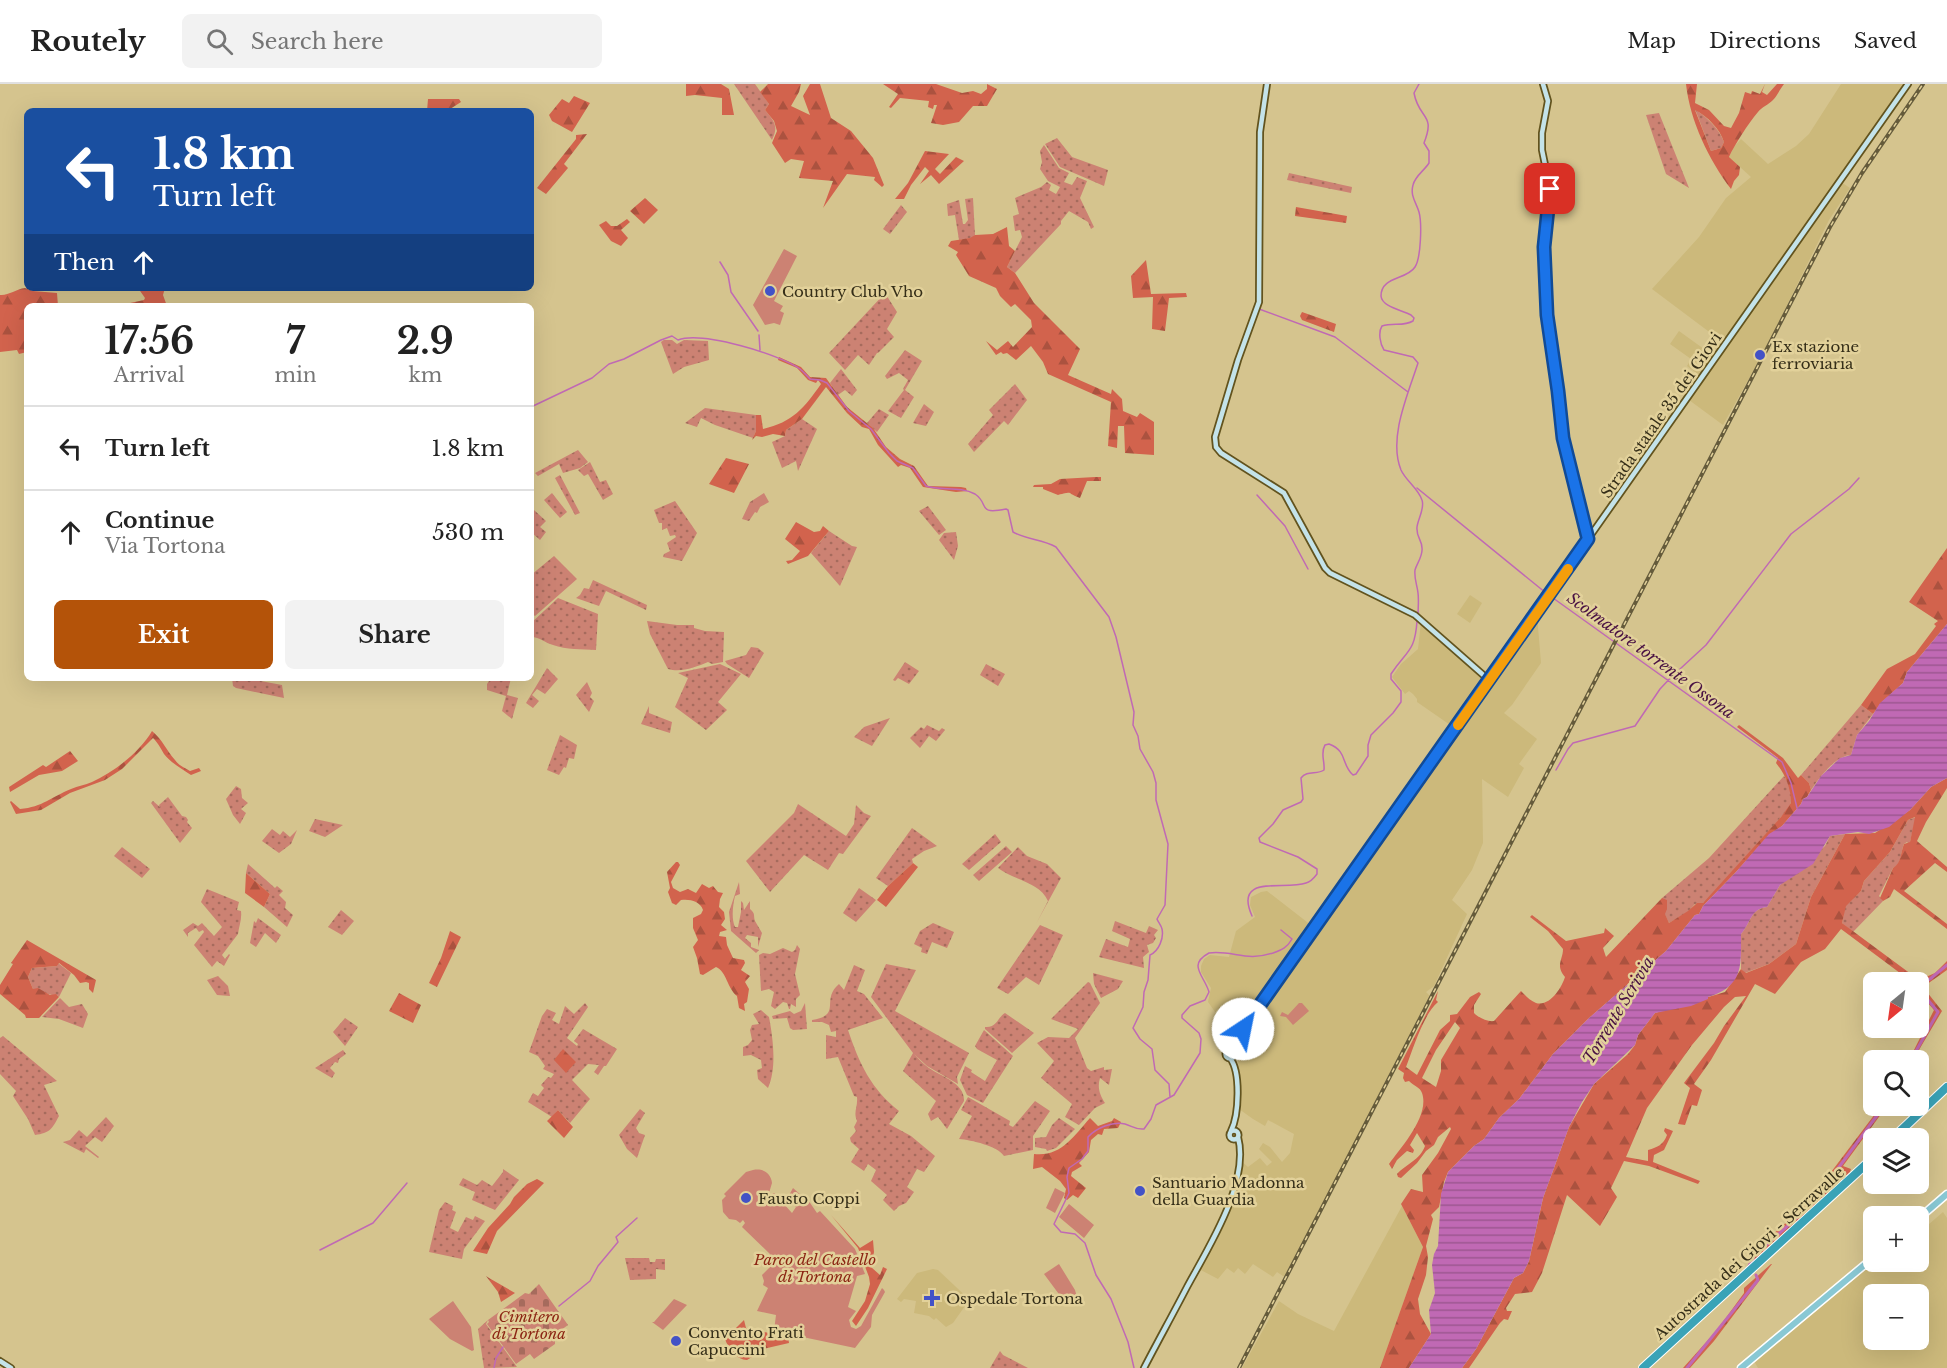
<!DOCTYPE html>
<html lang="en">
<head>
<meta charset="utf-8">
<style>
  :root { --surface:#fff; --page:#f2f2f2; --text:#222; --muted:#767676; --line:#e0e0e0; --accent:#b45309 }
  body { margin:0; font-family:"Libre Baskerville",serif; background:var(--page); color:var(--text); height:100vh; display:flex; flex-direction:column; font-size:22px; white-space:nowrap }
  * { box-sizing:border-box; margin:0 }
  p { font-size:20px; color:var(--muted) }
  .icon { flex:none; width:33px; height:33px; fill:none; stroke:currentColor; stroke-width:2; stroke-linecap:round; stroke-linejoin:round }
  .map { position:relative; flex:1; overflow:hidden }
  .drawer { position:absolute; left:24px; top:219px; width:510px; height:378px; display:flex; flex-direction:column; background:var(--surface); border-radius:9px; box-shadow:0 6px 24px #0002 }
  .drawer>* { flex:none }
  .hud { position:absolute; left:24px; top:24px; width:510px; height:183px; border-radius:9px; box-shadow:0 6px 24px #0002; background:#1a4fa0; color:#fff; overflow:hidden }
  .needle { width:39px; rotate:209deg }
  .fabs { position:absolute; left:1863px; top:888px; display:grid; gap:12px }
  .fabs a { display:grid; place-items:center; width:66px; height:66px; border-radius:9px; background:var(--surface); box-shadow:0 6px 24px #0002; font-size:30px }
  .pin { position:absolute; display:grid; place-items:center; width:51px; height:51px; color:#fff; margin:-26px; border-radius:12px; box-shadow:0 3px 9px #0006 }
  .me { position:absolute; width:66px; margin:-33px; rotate:34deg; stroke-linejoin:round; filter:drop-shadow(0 0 4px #0008) }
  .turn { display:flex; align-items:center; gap:21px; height:126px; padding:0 30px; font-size:27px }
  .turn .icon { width:78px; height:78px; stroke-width:2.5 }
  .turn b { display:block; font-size:42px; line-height:51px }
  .then { display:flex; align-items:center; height:57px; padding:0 30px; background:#0003; gap:12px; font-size:22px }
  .eta { display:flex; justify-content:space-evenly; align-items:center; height:102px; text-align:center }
  .eta b { font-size:36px; font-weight:800; line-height:42px }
  .primary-button { display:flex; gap:12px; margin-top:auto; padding:12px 30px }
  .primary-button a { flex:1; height:69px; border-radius:9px; background:var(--accent); color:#fff; font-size:24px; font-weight:800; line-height:69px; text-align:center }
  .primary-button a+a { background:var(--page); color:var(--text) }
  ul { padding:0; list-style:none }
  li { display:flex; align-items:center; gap:18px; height:84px; padding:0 30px; border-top:2px solid var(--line) }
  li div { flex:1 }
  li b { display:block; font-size:22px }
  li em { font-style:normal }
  header { display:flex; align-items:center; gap:36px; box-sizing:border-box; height:84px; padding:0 30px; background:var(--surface); border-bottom:2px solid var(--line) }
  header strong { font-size:28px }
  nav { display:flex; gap:33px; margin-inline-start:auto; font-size:21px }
  .search { width:420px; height:54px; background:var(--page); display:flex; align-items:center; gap:15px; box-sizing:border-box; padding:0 21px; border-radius:9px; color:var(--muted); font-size:22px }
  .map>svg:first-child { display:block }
  .built { fill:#ccb97b; fill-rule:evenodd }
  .grass { fill:url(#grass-dots) }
  .forest { fill:url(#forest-firs); fill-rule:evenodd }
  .cemetery { fill:url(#cemetery-stones) }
  .green { fill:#cc8273 }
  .water { fill:url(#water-rules) }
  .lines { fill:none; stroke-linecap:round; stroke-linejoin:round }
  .stream { stroke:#c069b4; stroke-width:1.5 }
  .canal { stroke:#c069b4; stroke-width:3 }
  .secondary-casing { stroke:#62531e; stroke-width:8 }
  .primary-casing { stroke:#fff; stroke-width:9 }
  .highway-casing { stroke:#fff; stroke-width:10 }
  .secondary { stroke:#c4e3e9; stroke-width:4.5 }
  .primary { stroke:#89c8d4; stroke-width:6 }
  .highway { stroke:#3aa3b7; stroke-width:8 }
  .rail-casing { stroke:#655b3b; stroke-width:4 }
  .rail { stroke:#e2d19a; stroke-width:1.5; stroke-dasharray:4.5; stroke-linecap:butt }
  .route-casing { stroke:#114b97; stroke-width:15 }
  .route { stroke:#1a73e8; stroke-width:10 }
  .slow { stroke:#f59e0b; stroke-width:10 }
  .poi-dot { fill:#4352c6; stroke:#e2d19a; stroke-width:2 }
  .labels { text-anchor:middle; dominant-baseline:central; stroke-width:5; stroke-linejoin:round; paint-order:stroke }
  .poi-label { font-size:15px; fill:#352e18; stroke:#e2d19a; text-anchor:start }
  .street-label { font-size:15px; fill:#352e18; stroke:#e2d19a }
  .park-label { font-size:15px; font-style:italic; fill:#8c2614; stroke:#e2d19a }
  .water-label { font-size:16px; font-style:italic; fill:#491243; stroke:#e2d19a }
</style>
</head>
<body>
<header>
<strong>Routely</strong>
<div class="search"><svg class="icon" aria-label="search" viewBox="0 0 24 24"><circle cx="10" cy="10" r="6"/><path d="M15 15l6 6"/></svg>Search here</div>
<nav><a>Map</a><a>Directions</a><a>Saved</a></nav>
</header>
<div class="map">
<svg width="1947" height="1284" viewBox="0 0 1947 1284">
  <defs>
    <pattern id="grass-dots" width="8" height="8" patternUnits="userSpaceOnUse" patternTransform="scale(1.5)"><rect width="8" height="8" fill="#cc8273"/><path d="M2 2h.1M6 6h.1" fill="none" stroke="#a66b5d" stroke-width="1.8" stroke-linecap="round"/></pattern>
    <pattern id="forest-firs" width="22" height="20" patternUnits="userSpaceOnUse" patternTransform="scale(1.5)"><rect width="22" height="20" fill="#d2634d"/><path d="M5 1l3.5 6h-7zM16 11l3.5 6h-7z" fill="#ab523f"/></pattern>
    <pattern id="cemetery-stones" width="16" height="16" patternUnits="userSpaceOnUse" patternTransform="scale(1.5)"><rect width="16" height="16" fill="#cc8273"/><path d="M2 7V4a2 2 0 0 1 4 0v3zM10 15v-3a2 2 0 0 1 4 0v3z" fill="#a66b5d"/></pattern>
    <pattern id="water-rules" width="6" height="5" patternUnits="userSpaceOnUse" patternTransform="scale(1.5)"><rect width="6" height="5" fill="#c069b4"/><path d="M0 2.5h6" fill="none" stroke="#9d5791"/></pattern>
  </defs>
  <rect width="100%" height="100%" fill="#d5c48e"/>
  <path class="built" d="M1841,0h64l-67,96 12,8 -21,32 -64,130 -42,75 -34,-25 14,-22 -16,-12 4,-7 -21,-15 9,-13 36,26 9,-14 -72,-54 47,-52 27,-39 25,-21 -22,-20 5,-10 7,-8 27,25 28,-18 13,-12z
    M1470,511l12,8 -12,20 -13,-9z
    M1537,531l4,48 -29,42 -8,8 33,26 -18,25 5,4 -16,29 -26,-18 1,64 -11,27 -20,30 15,14 -33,72 -8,6 4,4 -144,282 -9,-6 -4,5 -20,-13 -8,10 -7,-6 -4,5 -7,-5 -9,11 -21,-11 34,-67 8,-42 9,8 12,-9 7,8 5,-4 -13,-13 4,-6 7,4 12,15 8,-9 4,-19 -26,-14 -3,6 -12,-7 -14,-10 -1,-65 -30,-42 3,-14 -10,-16v-6l3,-7 6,-4 19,2 7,-26 19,-14 -5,-12 1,-8 10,-5 6,-1 49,38 140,-200 -39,-27v-3l-4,-5 -4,-3 -4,3 -13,-17 9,-13 17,-15 3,-27 70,62 30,-42z
    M1402,1122l21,41 -43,121h-138l37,-67 19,13 36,17z
    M1943,1128l4,6v150h-189l-4,-7 119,-100 45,1 1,-39 4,-4 5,6zM1874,1210h44v46h-44z
    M933,1185l5,1 34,32 -7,4 -12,17 -7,4 -10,-9 -2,2 -5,-4 -15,-3 2,-12 -12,-2 -3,3 -4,-3 20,-26z"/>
  <path class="grass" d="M734,0h21l14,20 -4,6c9,11 14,16 7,30z
    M1695,25c11,8 24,19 29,33l-3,6 -10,3z
    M1659,29l30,75 -23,-14 -20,-59z
    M1057,54l15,19 36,13 -4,16 -44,-19 -15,-23z
    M1044,61l15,23 10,5 -5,9 8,3 5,-8 10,4 -7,17 14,29 -3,2 -3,-7 -19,-11 -8,10v3l-46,49 -8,-6 15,-30 -2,-7 -5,1 -2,-15 6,-2 -4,-16 26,-11 6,-5 4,3 -2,5 7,4 4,-7 -12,-6 -8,-12 2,-7 -2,-11z
    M1289,89l63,14 -1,6 -64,-13z
    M973,114l2,37 -2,3 -14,2 -4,-25 -7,1 -1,-12 12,-4 4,24h2l3,-4 -3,-21z
    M901,121l6,7 -17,22 -7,-5z
    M885,209l12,19 -10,17 7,8 -16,16h-1l-8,12 -11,-10 -13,15 -16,-17z
    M664,256h8l5,4 7,-4 24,1 1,19 -25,7 -11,7 -12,-32z
    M905,266l17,11 -17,29 9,7 -13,21 -13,-7 16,-21 -1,-1 5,-9 -9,-7 -12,6 -2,-3z
    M841,285l16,21 -5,6 -7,-6 -7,5 -8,-12z
    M1015,300l12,16 -19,25 -4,-4 -30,31 -6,-8 25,-29 -4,-5z
    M924,320l10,8 -8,14 -13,-3z
    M705,324l51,7v16l-3,7 -38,-13 -14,-7 -4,9 -12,-4z
    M879,325l10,6 -12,17 -10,-9z
    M802,335l15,10 -19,42 -2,-10 -14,7 -10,-26 13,-6 1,-6z
    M578,366l10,12 -8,6 -17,5 -4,-9 -21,12 -3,-3z
    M590,378l10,20 6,-2 7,14 -10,6 -15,-26 -4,2 -6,-6z
    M560,391l20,38 -5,2 -20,-37z
    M552,409l15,19 -7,6 -16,-18z
    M675,417l22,32 -15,28 -19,-4 1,-3 6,-3 -3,-8 9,-6 -1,-2 -5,1 -3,-8 -5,2v-7h-3l-5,-13z
    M928,422l18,24 -7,5 -20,-24z
    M534,426l12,11 -6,6 6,5 -6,8 -9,-8v-18z
    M829,447l23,15 5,1 -17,39 -29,-33z
    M956,448l2,14 -4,14 -15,-20 5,-7z
    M554,472l23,23 -42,37 -4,-3v-38z
    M593,496l54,25 -1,5 -40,-19 -7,15 -23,-8 4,-3 4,-7 5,1z
    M558,514l40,16 -2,36c-14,-1 -30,0 -43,-5 -8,-2 -13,-8 -22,-8v-14z
    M647,537l30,4h17v3l11,3 19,1 -1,30 -11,2 -4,-2c-12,5 -27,11 -40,7l-18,-35z
    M751,563l7,1 6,5 -15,25 -22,-14 -2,-3 21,-6z
    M905,578l14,9 -10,13 -11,-6 -3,3 -2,-1z
    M720,580l21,10 -23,28 9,8 -21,20 -31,-23 13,-29 -10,-5z
    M986,580l19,10 -7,12 -18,-11z
    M547,584l11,11 -13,15 -8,-5 -5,6 7,6 -6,7 -7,-5z
    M232,594h13l37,7 2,13 -48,-10 -3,-2z
    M491,594h20l-4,17 11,3 -6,21 -10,-8 4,-15 -19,-6v-6z
    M587,598l5,11 -2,4 4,4 -5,11 -13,-17z
    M1861,621l12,9 -16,21 -6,20c-16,1 -31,22 -40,35l-2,-7 -8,-8z
    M649,622v7l23,9 -2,11 -29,-9z
    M890,634l-18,28 -18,-9 10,-10z
    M927,641l12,6 3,-3 3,2 -9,11 -7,-5 -9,12 -10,-10 11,-11 3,2z
    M560,651l17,10 -3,14 -5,-1 -3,10 -2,-1 -5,8 -12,-5z
    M1784,692c6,8 9,21 6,31l-83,93 -4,3 -8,1 -7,8 -19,11 -5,-10 -2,-15 47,-40z
    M236,702l5,3 1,9 6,5 -7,6 5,4 -6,11 -7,-9 -7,-16z
    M168,713l14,19 4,1 2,3 -1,2 5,6 -12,15 -29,-40 2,-2 7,6 -1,-2z
    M798,720l48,32 8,-12 2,-19 8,8 7,3 -28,38 -4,-1 -11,17 -24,-15 -34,37 -24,-31 48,-48z
    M1916,733l-6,25 -1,2 -2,-2 -3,2c-4,9 -1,19 -11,24l-14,28 4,5 -30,31 -11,-9 3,-17 16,-15 3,-10 26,-29 18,-32z
    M315,735l28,6 -18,12 -16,-6z
    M912,744l25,18 -13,5 -12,8 1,4 -25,23 -12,-8z
    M272,745l8,6 3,-4 7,6 7,-7 -6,14 -12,9 -17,-12z
    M995,750l6,8 -32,28 -7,-6z
    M1845,750l-34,63 -15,47 -27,20 -24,9 -4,-4v-35c10,-11 9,-25 26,-27l13,-22 45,-39 5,-10z
    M1006,762l6,6 -33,29 -6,-6z
    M122,763l28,22 -8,9 -28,-22z
    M1018,763l9,9 20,8 14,14 -25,46 12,-23c-8,-19 -35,-21 -50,-33z
    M248,780l27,24 2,-2 6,5 -4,4 7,7 -1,6 8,7 -6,12 -23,-20 6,-13 -24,-21z
    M739,798l1,12 -5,2c-2,9 -4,22 0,31h3l3,-15v-11l2,2 1,7 6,-9v8c6,5 3,6 5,12l7,12 -4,14v-10l-11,-2 -2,3 6,5v4l8,3 -3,3 -25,-22 -2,-19z
    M859,804l17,12 -20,22 -13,-9z
    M207,805l32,13 -2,8 4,1c1,9 -2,15 -3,23l-16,21 3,4 4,-5 1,1 -6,11 -7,-5 -5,6 -18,-22 10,-13 -1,-2 -4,2 -3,-4 -8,5v4l-5,-7 10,-7 5,3 4,-3 12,13 8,-9 -21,-25z
    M341,826l13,11 -12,14 -14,-8z
    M258,834l23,17 -5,8 -11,-10 -9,14 -6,-4 4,-22 2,2z
    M1115,837l31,12 3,-7 9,4 -4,5 2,3 -3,5 -6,2 2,7 -6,5 1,11 -45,-11 7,-18 22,8 2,-8 -18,-8z
    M933,839l21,9 -7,16 -15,-6 -5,12 -6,-2 1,-4 -8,-4 6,-13z
    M1040,841l23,10 -24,50 -13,-8 -18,17 -11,-6z
    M797,861l3,4 -5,25 5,21 -4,4v8l-5,-3 -1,5h-1l-2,-6 -4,-1 -8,7 -4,-3 3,-14 -5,-3 -8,2 -2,-36 4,-2 7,1 13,-6 9,4 3,-2z
    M58,879l13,10 -12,24 -2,-2c-9,1 -16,-5 -24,-6l-5,-12 4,-9 25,-2z
    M886,880l30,6 -21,41 74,42 -12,24 1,7 -31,-18 -13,-12c5,5 9,10 15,14 13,9 36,15 35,33l-17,28 -9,-12 -7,4 -3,-7 8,-13 -33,-30 10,-18 -42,-56z
    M854,881l11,5 -8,21 7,3 19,24 -35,12c11,33 23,59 51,81l-10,13 22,12 24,20 -11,16 -7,-3 -10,18 7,5 -8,11 -7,3 -5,5 -11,-11 4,-5 -16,-14 5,-11 -8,-6 -4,7 -13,-9 8,-13 -8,-7 -1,-4 6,-7 -2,-4 3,-6c-4,-9 1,-14 0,-24l-3,-1 -16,-39 -12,2v-24l10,2v-6l-5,1 -2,-7 -7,-3h-10v-2c31,-5 8,-20 27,-36l5,6z
    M1093,889l30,8 -5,8 -17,9 -7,-14z
    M218,892l10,10 2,10 -13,-1 -10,-15z
    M1088,898l2,1 10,20 -25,35 12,30 4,3 13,-4v3l8,-1 -3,16 -9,-7c-3,10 0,17 5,25l-10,5 -16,17 -14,-8 7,-13 -31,-26 13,-17 -17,-18 11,-6 21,1 9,-9 -27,-10z
    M60,914l9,9 13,-3 6,10 -5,14 -24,-9 -17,-2z
    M585,919l3,4 -21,31 10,8 1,-2 -4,-3 9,-12 34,20 -11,17h-2l-6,9 -4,-3 5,-7 -11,-1 -16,16 18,19 -20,24 -12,-13 -6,7 -24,-15 5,-9 5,3 6,-8 -3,-3 7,-8 3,1 3,-4 -11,-5 2,-3 -7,-10 -9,-4 13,-36 5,-7 9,4 -4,7 7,4 6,-18 9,8z
    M805,919l2,26 -14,1 -3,-2 -3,-10 -14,1 -1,-3 18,-5 4,3 7,-3z
    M761,926l8,7c4,21 8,51 -1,71l-10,-9 -1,-9 5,-2 -1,-8 -10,-5 -8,1v-9l5,-2 4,-5 -2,-10 2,-5 7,-1 -6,-10z
    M1005,929l29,20 -22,20 -27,-24v-2c12,1 12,-9 20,-14z
    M345,934l13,9 -13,19 -12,-14z
    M984,946l29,26 -30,47 -16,-8 -7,-15 5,-14 7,4 -1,2 14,9 12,-21 -20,-11 -2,-3z
    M3,952l54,45 -13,4 15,31c-7,13 -9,17 -24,19l-7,-16 -15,-23 3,-5 -16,-17v-36z
    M343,966l3,4 -7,5 -1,4 -3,-1 -5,6 5,5 -3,5 -17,-10z
    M968,1013l42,24 -1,4 4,2 22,-26 15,10 -17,25v14l-29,6c-6,-10 -33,-16 -45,-17l13,-23 -11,-6z
    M640,1025l5,4 -9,15 3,5 6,2 -8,23 -10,-9 -8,-14z
    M106,1033l8,9 -12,16 -7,-5 -10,9 14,11 -1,1 -12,-9 -2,4 -21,-11 7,-2 9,-10 8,7z
    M1059,1034l16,11 -19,19 -9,3 -1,-2 -11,-2v-9l11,-1 6,-12z
    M503,1085l16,11 -24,30 -23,-10 3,-8 -16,-7 4,-7 14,7 5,-5 10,6 11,-14z
    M445,1118l8,4 -1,4 4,2 -6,16 8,4 8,-15 7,3 2,-4 10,5 -21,28 -2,10 -33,-7 10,-42z
    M625,1174h24l1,4h5l1,-3h9v11l-9,-1v10l-26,1z
    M488,1236l-2,4 31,43 -33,1 -6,-39z
    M1000,1267l3,4 25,13h-38z"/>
  <path class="forest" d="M686,0h35l8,5 5,26h-12v-17l-27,-3 -9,1z
    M768,0h33l-2,8 -8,14 19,9 -7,-19 7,-12h10l11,34 20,13 22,27 11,27 -2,2 -8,-7 1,-3 -28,-3 -24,34 10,-27 -34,-3 5,-17 -13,-2 -6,4 -13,-20 5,-12 -3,-10 -9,-11 4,-6 -9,-12z
    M883,0h53l26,9 11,-2 8,3 6,-5v-5l10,5 -10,17h-14l-14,16 -16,3 -12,-2 6,-18h-3l-1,4 -5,-2 1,-6 -29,-3 -9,10 -2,-1 9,-13z
    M1686,0h11l-2,19 14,7 15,16 7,2 8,-15 6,-21 6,2 1,-3 8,3 5,-10 -3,8 5,3 10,-11h7c-4,5 -7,12 -11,16 -5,5 -11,7 -15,12 -10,12 -23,32 -29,45l11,10 -1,8 -5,6 -3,8c-22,-29 -41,-68 -45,-105zM1695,26c12,6 25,19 29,32l-3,6 -10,3z
    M574,12l16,7 -18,29 -20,-11 -3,-6 13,-16 7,4z
    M428,15h31l2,3 -14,9h-20z
    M587,50l-23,30 4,4 -22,26 -9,-6 39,-49v-4z
    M925,67l24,3 -14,15 5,5 16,-17 8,4 -25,23 -8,-9 -11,9 9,-13 -4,-4 -14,18 -7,14h-9l13,-16z
    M645,114l13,12 -14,14 -14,-13z
    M1296,123l51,9 -1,7 -51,-7z
    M627,135l3,3 -9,8 7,8 -7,8 -10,-5 -12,-16 7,-4 5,5h6z
    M1007,143l2,19 6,5 -8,16 8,6 19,30 46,46 -12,26 43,19 1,-5 10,10 1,12 14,6 3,-4 14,9v33l-29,-2 -1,-27h-6l-1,22 -9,-2 3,-44 -63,-28 -5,-12 -12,-16 -15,14 -9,-7 -4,1 -2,-2 -5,3 -10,-14 11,9 11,-9 5,6 19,-20 -1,-7 -16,-16 -4,3 -11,-11 -4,-8 -27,-12 -13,-21 2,-3 -10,-6 3,-5 19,-3 5,-3 18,-1z
    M1146,176l5,34 35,-1 1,4 -18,1 -4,33 -13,-2 1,-32 -20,1 -2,-22z
    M25,204l8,3 24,2 1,13h-31v46l-8,2 -2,-4 -17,2v-57c8,1 16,-6 25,-7z
    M138,204h27l-2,7 4,11h-37v-3l14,-3 1,-2z
    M1302,228l34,12 -2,8 -32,-12 -2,-4z
    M779,273l22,10 9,10 16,1 21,29 26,21 13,19 14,12 14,7 14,20 33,1 5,1 1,3 -11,1 -33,-5 -13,-19 -9,-3 -3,2 -20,-22 -9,-16 -7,-2 -15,-14 -21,-26 -24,32 -16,11 -1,6 -12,-2 -11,3 -6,-1 -4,4 4,-9v-16h5l2,14c30,-7 41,-21 58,-45l-3,-4 -2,3 -8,-3 -11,-12 -19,-8z
    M726,374l23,6 -15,29 -25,-9z
    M1095,393h6v4h-14l-7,17c-15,-5 -5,-7 -22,-3l-15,-6v-2h-10l1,-2 17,-1 9,-5z
    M796,438l18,10 6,-1 3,-5 6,5 -21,25 -20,8 -2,-3 6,-1 8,-9 -15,-12z
    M1947,464v76l-40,48 -4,11 -22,20 -8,11 -12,-9 26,-36 28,-15 21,-28 -2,-2 4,-3 -29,-19z
    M1739,641l44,33 15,20 3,-3 8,8 2,7 -4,7 -4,2 -2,5 -19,22 -13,9 -33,37 -33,34 -4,8 -4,1 -29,36 -77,67 -36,36 -34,45 -20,19 -15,21 -10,7 -26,26 -4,10 -5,25 -8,8 2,4 -7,27 2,11 -2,18 -8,24 2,15 11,20 -22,34h-29l43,-121 -22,-43 10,-15 12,3 -1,-17 16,-22 13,-24 -1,-2 -12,10 -4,8 -8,6 -9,12 -16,15 -3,-1 -1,-3c9,-10 23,-14 28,-28l-8,-13 -7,12 4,5 -1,3 -6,-2 -10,9 -5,9 -3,-5c12,-17 41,-48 33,-71 -2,-6 -8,-7 -13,-12l-4,1 -2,-4 1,-5 -6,-4 40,-78 -2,9 2,2c-14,11 -25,47 -32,65l11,8 23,-45 10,-9v-6l7,-1 13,-17 9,-5 2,2 -7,11v8c5,5 14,9 20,8l27,-30c4,4 9,10 15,12 14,4 26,-16 29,-26 -10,-12 -2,-17 -2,-28l-15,-18 -18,-14 2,-2 34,26 38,-8 1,-5 9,8 -11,12 3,9 56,-59 5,2v9l-2,5 4,9 19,-12 9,-8h6l78,-86 10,-14c0,-15 -6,-29 -15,-40l2,-5 -41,-31zM1455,938l5,6 -19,32v11l-5,16 -14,-9 14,-28z
    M152,647c11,9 14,19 23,29 3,5 10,8 15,11l9,-3 2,3 -10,4c-9,-6 -20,-12 -27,-21 -4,-7 -6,-11 -11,-16l-31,31 -17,11 -35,13 -29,17 -25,4 -6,-12 1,-1 9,8c23,-2 31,-12 51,-20 7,-3 14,-4 21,-7 22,-10 48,-30 60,-51z
    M70,667l8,10 -16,10 -23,4 -29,17 -1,-5 34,-22 3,2z
    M1947,694v10l-21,34 -9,19 30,26v5l-12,-9 -31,28 43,33v5l-53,-40 -4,8 -7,4 -3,-3 13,-30c9,-6 7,-14 11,-24l6,-2 5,-25 -7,3 -18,32 -26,29 -3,10 -15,15 -4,17 77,57 16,-7 12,-12v9l-24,17 19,24 -29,49h-4l25,-50 -15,-17 -1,-11h-6l-71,-53 -16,20 -24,13 -26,32 -20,-10 -44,76 -17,24 8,6 -5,16 -5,-1 -7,20 -7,-1 12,-36 -6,-5 30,-40 10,-17 22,-30 -11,1 -11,10 -32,38 -45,63 -21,49 22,4v-11c10,-3 15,-5 19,-15l-3,-4 1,-3 8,3 -9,19 -10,5 -1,7 47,19 -2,3 -49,-18 -25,-5 -13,27 6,9 -17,29 -33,-31 -25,78 -10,19 -17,2 -9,14 1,3h5l-4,9 -4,-1 -4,4 -31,45h-7l14,-19 38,-71 9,-5 6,-12 14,-63 26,-71 25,-43 34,-30 7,-9 3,-10 17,-22 70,-21 16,-23 5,4 23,-9 27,-20 15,-47 34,-63 30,-1 35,-23 21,-23z
    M676,778h2l2,3 -9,17 2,6 7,4 8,-3 8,4 6,-9 7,4 4,-2 5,6 5,1 -3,6 -1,8 5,5 1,7 -4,6 6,5 -7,2 -1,4 7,1 1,8 6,13 11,2 1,3 -4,7 9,6 -5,6 4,7 -2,13 -3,2 1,7 -6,-3 -2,-12c-10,-8 -10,-24 -21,-29l-13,8 -3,-1 -3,-16 -4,-11 5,-7 -5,-12v-10l8,-4 2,-4c-3,-9 -13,-11 -22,-10l-5,5 -4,-2 -4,-11 2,-4 -3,-16z
    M913,779l5,4 -32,40 -9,-7 11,-14z
    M246,789l24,21 -6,13 -19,-14z
    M450,847l11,6 -24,50 -8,-4 12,-25z
    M27,856l69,40 -3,13 -4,-4v-6l-3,-1 -6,1 -6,-8 -15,-12 -2,3 -25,2 -4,9 5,12 5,-1 12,7 6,-1 3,3 -20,21h-13l-1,-3 -25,-21v-9l13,-21 -2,-1z
    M399,909l22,12 -8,18 -24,-12z
    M563,965l13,13 -10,11 -12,-13z
    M1881,1022h6l-44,60 8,3 -1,3 -102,95 4,-14 55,-49z
    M558,1026l15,17 -9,11 -17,-17z
    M1090,1034l8,8 14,-5 2,-3 7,4 -3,6 -14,1 -2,6 -4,-1 -7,6 -2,12 -10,11 3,3 -10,6 -1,4 15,12 -8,10 -5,-3 -6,5 -3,-2 2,-9 -6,-8 -18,-14 -9,2 1,-15c27,3 39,-17 56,-36z
    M537,1095l7,4 -47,48 -10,23 -14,-3 15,-23 22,-24 4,-7 13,-13z
    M831,1131l29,33 13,-8 1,12 -3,15 9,8 3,-8 4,2 -19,39 -12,18 -4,-5 13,-20 5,-17 -1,-7 -11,-29z
    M1771,1180h1l-58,77 -24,27h-7l34,-38 27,-37v-5z
    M486,1192l3,2 26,15 -14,9 -3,-10z
    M744,1236l2,8 42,9 1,6 -26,6 1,6 -12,2 -5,3c-10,0 -19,-12 -22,-21z"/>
  <path class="cemetery" d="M764,409l5,9 -9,5 -3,6 -2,-1 -6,9 -7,-2 8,-17z
    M539,1200l29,41 -11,8 3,4 -5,2v5l-21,15 -4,-5 -14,10 -29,-40 2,-2 -1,-2 37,-27 4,1z"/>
  <path class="green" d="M784,165l13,7 -23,45 9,5 -3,5 4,2 -4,12 -6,-2 -9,2 -12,-20z
    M1299,919h3l7,8 -16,14 -7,-8 -6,-1 2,-4 6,3z
    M753,1086c10,-2 18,3 19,13l-3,10 2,2 3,-2 18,20 4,-6 -9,-8 6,-11 9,8 2,-2 13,19 3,-2 35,38 10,25 -8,2 -9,31 8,4 -7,9 2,7 5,2 5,-3 21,-38 2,2 1,2 -13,23 -1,12 -16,21 -81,-17 2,-16 -19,-4 11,-23 -5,-3 1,-4 -2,-6 9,-9 -5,-6 4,-6 -28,-27 3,-4 -2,-3 -3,3 -4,-3 -7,-1 -6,-7 -1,-12 4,-4 -2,-2 22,-22z
    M1055,1104l10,5 -10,20 -9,-5z
    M1069,1120l25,21 -10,13 -25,-21z
    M1059,1180l16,26 3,11 -11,4 -23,-31z
    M674,1215l13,6 -24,25 -11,-8h2z
    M453,1217l18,26 3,23 -2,1 -22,-12 -21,-20z"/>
  <path class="water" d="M1947,540v154l-16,9 -21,23 -21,17 -20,7 -11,-2 -28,4 -17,28 -33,21 -13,22c-17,2 -16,16 -26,27 0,31 3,52 -33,63v2l-17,7 -36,7 -17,22 -3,10 -41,39 -12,18 -13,25 -26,71 -14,63 -6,12 -9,5 -38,71 -14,19h-53l22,-34 -2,-24 6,-17 -3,-28 2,-11 4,-8 3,-52 7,-22 26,-26 10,-7 15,-21 20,-19 34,-45 36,-36 77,-67 29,-36 4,-1 4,-8 33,-34 33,-38 13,-8 19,-22 2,-5 4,-2 14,-21 19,-18 11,-3 6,-20 12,-14 11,-18 23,-20 4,-11z"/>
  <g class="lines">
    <path class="stream" d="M720,178l8,13 3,17 27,39
      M1259,225l76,28 73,55
      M759,251l1,15
      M531,323l61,-29 17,-14 15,-5 37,-19 11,-4 6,4c24,-9 101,14 122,29 4,3 7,7 10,10l10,1 7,3 22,28 22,18 18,24 8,8 16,7 13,18c15,5 34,0 49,8 15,10 1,21 31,15l2,1 5,22c14,8 29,7 43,15l53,70 7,20 18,75 -1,13 5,11 2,13 13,23 3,11v17l12,44 -3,61 -8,14c1,3 4,6 5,10 2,9 -3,22 -12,26l-2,25 -4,12 -1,15 -10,21 7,11 12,10 3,21 14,14 1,13
      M1417,404l129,105 236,169 9,21 6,25
      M1257,411l28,31 23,43
      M1418,532c0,-8 1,-16 0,-23 -1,-9 -4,-14 -3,-23 2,-7 8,-14 7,-22 0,-8 -6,-11 -5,-21 1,-8 8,-19 5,-27 -4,-12 -16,-19 -21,-30 -13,-32 7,-76 17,-107l-5,-6 -29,-7c-4,-6 -6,-18 -2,-24 11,-4 21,1 31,-5l1,-3 -3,-3c-9,-5 -29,-8 -30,-19 0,-20 26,-16 34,-29 6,-9 7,-44 4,-55 -3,-10 -9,-16 -6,-27 2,-9 11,-14 16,-22v-12l-5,-8c12,-30 -5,-23 -10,-50l5,-9
      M1680,585l26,-24 85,-111 58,-45 10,-11
      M1556,686l12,-21 5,-6 62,-17 25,-37 17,-18
      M1252,832c-19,-43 33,-25 54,-33 5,-1 8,-5 11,-9v-5l-19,-12 -38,-15 -1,-4 14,-14 10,-14 18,-8 2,-3 -2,-21c6,-8 16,-3 23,-8 1,-9 -4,-17 1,-25l4,-1c19,7 12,21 24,31l3,-1 12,-18v-11l3,-10 22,-22 8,-11v-11l-10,-12v-5c16,-24 24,-22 26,-53
      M320,1166l53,-27 34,-40
      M559,1222l31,-25 8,-15 20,-24 -2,-5 21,-19
      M494,1284l2,-10 7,-11
      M1134,1284l-6,-26 -17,-43 -15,-24 -11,-32 -10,-9 -14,-2 -7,-8 15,-31 -2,-16 2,-9 13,-9 6,-8v-14c8,-9 25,-16 37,-13 7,2 11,6 19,5l7,-10 5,-14 18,-10 26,-42 1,-14 -2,-6 -17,-15v-3l8,-9 15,-6 4,-8c-5,-17 -22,-27 0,-39 24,-3 37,9 64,0 8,-3 14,-5 19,-14l-11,-9"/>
    <path class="canal" d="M1918,901l12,-6 17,-14
      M1911,976l27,-48 -20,-24
      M1749,1182l5,-10 57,-51 73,-99
      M1687,1284l71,-88 -2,-5"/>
    <g class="secondary-casing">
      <path id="secondary" d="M1267,0l-7,48 -1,170 -21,58 -23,77 1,10 5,6 63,40 41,75 5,5 85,42 74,65
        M1543,0l5,17 -6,32v17l8,39 -6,58 3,68 11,76 5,47 25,101
        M1228,965l7,-12 19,-23 654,-930
        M1225.5 970a4.5 4.5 0 1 1 9 0a4.5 4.5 0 1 1-9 0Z
        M1234,967l2,-9
        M1230,974c11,14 9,57 1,73
        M1229.5 1051a4.5 4.5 0 1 1 9 0a4.5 4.5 0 1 1-9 0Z
        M0,1277l11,7
        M1144,1284c14,-27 29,-54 43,-81 21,-39 63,-104 51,-150"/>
    </g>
    <g class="primary-casing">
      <path id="primary" d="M1918,1135l29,-25
        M1741,1284l133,-111"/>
    </g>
    <g class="highway-casing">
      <path id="highway" d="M1893,1054l54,-51
        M1643,1284l231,-211"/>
    </g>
    <use href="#secondary" class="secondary"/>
    <use href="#primary" class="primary"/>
    <use href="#highway" class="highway"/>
    <g class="rail-casing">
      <path id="rail" d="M1239,1284l591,-1141 32,-54 61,-89"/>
    </g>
    <use href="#rail" class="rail"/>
  </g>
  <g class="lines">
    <g class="route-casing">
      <path id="route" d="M1243,945l345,-490 -25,-101 -5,-47 -11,-76 -3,-68 6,-58"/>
    </g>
    <use href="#route" class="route"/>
    <path class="slow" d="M1458,641l110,-156"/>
  </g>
  <g class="poi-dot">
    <circle cx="770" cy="207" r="6"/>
    <circle cx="1760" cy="271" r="6"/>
    <circle cx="1140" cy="1107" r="6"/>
    <circle cx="746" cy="1114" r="6"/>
    <path d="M929 1205h6v6h6v6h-6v6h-6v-6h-6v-6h6z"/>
    <circle cx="676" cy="1257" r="6"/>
  </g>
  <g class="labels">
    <g class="poi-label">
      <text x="782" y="207">Country Club Vho</text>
      <text x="1772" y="262">Ex stazione<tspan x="1772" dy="17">ferroviaria</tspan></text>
      <text x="1152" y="1098">Santuario Madonna<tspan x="1152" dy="17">della Guardia</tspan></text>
      <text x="758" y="1114">Fausto Coppi</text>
      <text x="946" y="1214">Ospedale Tortona</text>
      <text x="688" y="1248">Convento Frati<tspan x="688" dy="17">Capuccini</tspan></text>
    </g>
    <g class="street-label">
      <text transform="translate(1661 331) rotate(-55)">Strada statale 35 dei Giovi</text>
      <text transform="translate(1749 1169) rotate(-42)">Autostrada dei Giovi - Serravalle</text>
    </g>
    <g class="park-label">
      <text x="815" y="1175">Parco del Castello<tspan x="815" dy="17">di Tortona</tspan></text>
      <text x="529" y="1232">Cimitero<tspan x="529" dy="17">di Tortona</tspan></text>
    </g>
    <g class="water-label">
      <text transform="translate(1651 571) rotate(36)">Scolmatore torrente Ossona</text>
      <text transform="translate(1618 926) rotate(-59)">Torrente Scrivia</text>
    </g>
  </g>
</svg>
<div class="fabs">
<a><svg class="needle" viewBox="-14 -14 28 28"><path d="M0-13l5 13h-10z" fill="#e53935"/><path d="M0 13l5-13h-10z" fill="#767676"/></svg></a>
<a><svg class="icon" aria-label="search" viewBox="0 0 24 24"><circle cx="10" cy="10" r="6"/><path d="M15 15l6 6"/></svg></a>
<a><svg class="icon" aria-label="layers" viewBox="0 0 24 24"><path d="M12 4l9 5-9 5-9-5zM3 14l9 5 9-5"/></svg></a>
<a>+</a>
<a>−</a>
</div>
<div class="pin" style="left:1550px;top:105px;background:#d93025"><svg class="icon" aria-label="arrive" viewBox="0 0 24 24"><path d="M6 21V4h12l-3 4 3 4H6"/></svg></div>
<svg class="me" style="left:1243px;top:945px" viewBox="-20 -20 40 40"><circle r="19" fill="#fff"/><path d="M0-13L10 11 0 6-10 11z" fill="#1a73e8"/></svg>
<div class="hud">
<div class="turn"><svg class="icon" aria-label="left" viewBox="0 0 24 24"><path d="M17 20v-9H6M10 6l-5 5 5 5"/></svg><div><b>1.8 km</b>Turn left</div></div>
<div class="then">Then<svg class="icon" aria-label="ahead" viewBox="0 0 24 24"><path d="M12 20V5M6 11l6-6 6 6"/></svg></div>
</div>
<section class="drawer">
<div class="eta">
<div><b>17:56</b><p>Arrival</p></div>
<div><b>7</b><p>min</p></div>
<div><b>2.9</b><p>km</p></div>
</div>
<ul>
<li><svg class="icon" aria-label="left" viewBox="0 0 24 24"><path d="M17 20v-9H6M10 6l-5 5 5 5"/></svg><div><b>Turn left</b></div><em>1.8 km</em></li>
<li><svg class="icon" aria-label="ahead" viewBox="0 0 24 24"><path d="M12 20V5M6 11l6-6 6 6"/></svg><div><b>Continue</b><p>Via Tortona</p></div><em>530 m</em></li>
</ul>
<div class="primary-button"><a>Exit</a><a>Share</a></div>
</section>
</div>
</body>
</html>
